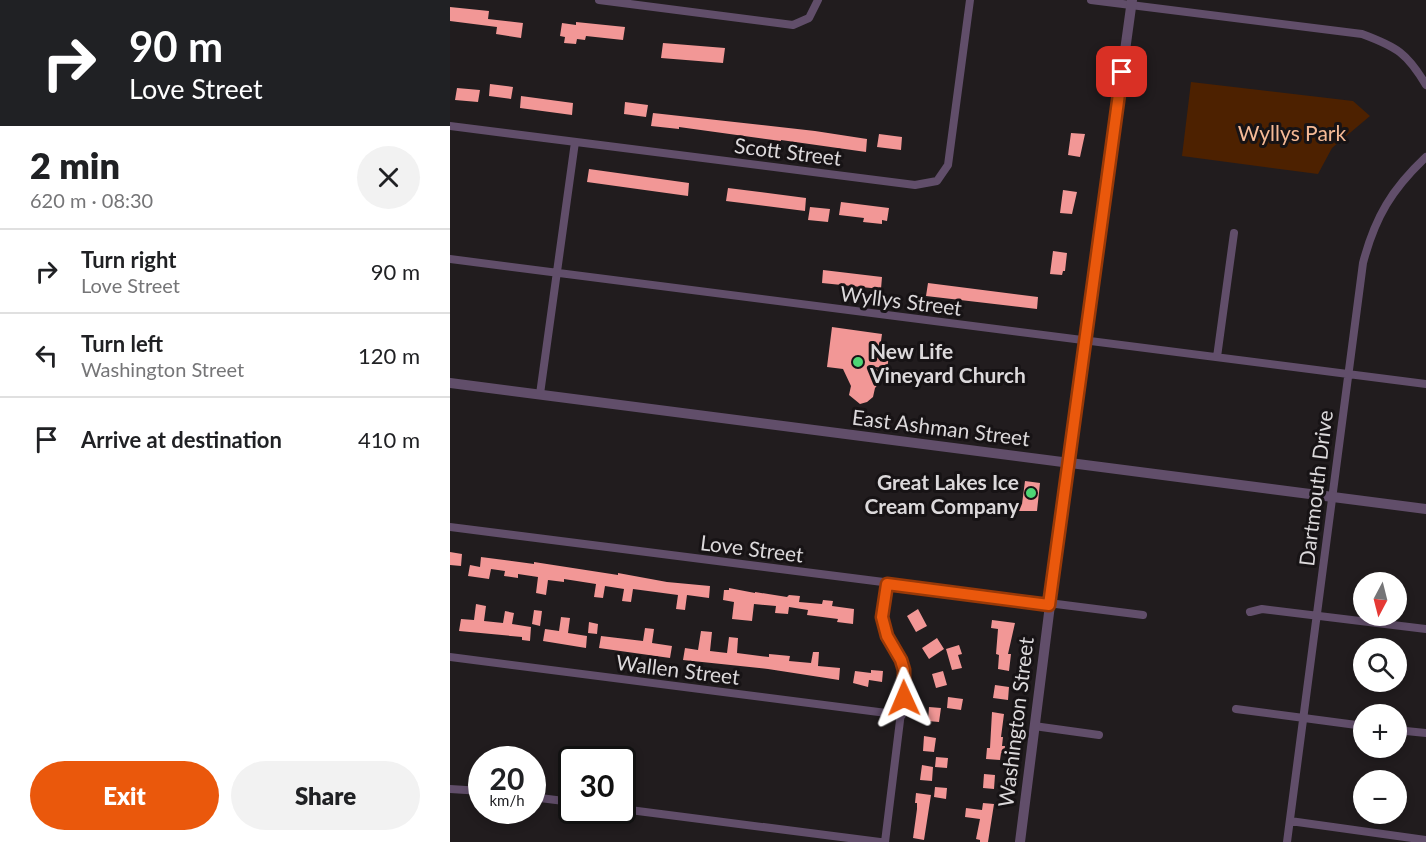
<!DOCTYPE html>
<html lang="en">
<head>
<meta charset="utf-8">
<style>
  :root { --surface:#fff; --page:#f2f2f2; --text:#202124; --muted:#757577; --line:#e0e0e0; --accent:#ea580c }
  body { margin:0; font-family:Lato,sans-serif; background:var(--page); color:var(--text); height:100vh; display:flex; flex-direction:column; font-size:22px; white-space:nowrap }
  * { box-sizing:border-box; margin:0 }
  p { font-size:20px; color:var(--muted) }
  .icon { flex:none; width:33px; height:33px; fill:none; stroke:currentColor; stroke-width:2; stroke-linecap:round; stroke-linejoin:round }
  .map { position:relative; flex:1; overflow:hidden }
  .panel { display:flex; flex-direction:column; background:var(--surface); width:450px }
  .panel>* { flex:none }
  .top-card { background:#202124; color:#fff; overflow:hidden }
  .needle { width:39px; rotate:187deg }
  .fabs { position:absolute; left:903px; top:572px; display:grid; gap:12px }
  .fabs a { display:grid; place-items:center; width:54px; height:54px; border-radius:50%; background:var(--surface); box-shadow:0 3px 9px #0003; font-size:30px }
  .speed { position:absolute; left:18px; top:746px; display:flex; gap:12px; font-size:30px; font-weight:700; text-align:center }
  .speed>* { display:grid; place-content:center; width:78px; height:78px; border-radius:50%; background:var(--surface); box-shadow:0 3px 9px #0003; line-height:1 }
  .speed small { font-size:15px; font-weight:400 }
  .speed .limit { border:3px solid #111; border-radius:9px; background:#fff; color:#111 }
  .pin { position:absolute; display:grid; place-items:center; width:51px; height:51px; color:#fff; margin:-26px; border-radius:12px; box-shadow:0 3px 9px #0006 }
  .me { position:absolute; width:66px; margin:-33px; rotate:359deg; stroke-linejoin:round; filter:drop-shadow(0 0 4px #0008) }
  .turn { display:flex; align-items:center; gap:21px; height:126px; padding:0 30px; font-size:27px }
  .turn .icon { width:78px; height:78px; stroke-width:2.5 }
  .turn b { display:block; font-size:42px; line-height:51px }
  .round { display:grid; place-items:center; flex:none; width:63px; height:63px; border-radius:32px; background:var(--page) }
  .summary { display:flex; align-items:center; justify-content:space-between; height:102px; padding:0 30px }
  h1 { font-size:36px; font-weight:800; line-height:45px }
  .button { display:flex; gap:12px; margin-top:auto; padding:12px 30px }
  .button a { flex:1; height:69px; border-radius:36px; background:var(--accent); color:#fff; font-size:24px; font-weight:800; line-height:69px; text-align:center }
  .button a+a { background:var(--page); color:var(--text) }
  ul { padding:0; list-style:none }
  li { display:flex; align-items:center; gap:18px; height:84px; padding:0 30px; border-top:2px solid var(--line) }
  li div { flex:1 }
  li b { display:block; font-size:22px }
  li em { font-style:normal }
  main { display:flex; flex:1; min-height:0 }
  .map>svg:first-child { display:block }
  .green { fill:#4d2100 }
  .building { fill:#f29796 }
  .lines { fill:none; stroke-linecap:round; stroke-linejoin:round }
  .minor { stroke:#614e6a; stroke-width:8 }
  .tertiary { stroke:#614e6a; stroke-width:10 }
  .route-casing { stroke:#983908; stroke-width:15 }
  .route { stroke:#ea580c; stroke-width:10 }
  .poi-dot { fill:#4ed675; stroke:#171315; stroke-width:2 }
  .labels { text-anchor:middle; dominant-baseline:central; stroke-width:6; stroke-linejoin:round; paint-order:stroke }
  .park-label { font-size:21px; fill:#f5ba96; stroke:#171315 }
  .street-label { font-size:21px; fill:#dcd9db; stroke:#171315 }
  .poi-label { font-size:21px; font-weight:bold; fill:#dcd9db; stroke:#171315; text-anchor:start }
</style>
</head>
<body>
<main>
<section class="panel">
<div class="top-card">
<div class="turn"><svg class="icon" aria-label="right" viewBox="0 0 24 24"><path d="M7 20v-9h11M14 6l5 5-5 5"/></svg><div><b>90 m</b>Love Street</div></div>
</div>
<div class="summary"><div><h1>2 min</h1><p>620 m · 08:30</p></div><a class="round"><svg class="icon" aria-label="close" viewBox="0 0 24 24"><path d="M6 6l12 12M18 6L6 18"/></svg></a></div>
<ul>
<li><svg class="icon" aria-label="right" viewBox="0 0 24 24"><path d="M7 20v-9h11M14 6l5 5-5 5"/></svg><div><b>Turn right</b><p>Love Street</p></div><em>90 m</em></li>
<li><svg class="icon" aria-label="left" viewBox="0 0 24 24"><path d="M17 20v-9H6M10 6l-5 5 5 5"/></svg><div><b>Turn left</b><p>Washington Street</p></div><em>120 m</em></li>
<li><svg class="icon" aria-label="arrive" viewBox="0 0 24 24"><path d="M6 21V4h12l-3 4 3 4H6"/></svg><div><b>Arrive at destination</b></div><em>410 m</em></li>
</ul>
<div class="button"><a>Exit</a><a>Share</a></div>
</section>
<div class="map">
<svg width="976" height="842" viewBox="0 0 976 842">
  <rect width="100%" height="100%" fill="#211c1e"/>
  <path class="green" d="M741,82l162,19 17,15 -38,32 -14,26 -136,-18z"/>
  <path class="building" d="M0,7l39,4 -1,8 35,4 -2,15 -25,-4 1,-7 -47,-6z
    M126,22l49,5 -2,13 -37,-4 -1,4 -8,-1 -1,5 -12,-1 1,-6 -5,-1 2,-13 14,2z
    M213,43l62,5 -2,15 -62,-5z
    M40,84l23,3 -2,12 -22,-3z
    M7,88l23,2 -2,12 -23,-2z
    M71,96l52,7 -1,12 -52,-7z
    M175,102l23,3 -2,12 -22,-3z
    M203,113l162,18 52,8 -1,13 -85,-12v1l-102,-14v2l-28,-3z
    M621,133l14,1 -5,23 -12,-2z
    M429,134l23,3 -1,13 -24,-3z
    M139,169l100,14 -1,13 -101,-14z
    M278,188l78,10 -1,13 -79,-10z
    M613,190l14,2 -5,22 -12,-1z
    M391,202l48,6 -2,13 -5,-1v4l-19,-2 1,-4 -25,-3z
    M360,207l20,2 -2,13 -20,-2z
    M603,251l14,2 -2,18h-2l-1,4 -12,-1z
    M373,270l59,7 -1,12 -59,-6z
    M478,283l110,14 -1,12 -111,-13z
    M382,327l50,7 -3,21 10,2 -2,11 -12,-1 8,11 -8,10 -2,9 -6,5 -7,2 -11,-9 2,-9 -8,-17 -16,-2z
    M575,481l15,2 -3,28h-19l1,-7h3z
    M0,552l12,2 -1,12 -11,-1z
    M31,557l53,7v-2l84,13v-2l49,9 43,4 -1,12 -22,-3 -2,15 -9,-1 2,-14 -45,-6 -2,13 -9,-1 2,-12 -19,-3 -2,12 -9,-1 2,-13 -32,-5v3l-16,-2 -2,15 -10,-2 2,-16 -20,-3v4l-14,-2 1,-5 -14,-2 -2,10 -21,-3 2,-11 10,2z
    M279,588l26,5v-1l32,5 2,-2 11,1 -1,6 23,2 1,-4 10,1 -1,5 22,3 -1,15 -16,-2 1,-3 -31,-4 1,-5 -19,-3 -1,7 -13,-1 1,-7 -22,-2 -2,17 -20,-2 2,-17 -11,-2 1,-10h5z
    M26,604l10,2 -2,15 19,2 2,-12 9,2 -2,11 19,3 -1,14 -8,-1v-3l-63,-6 2,-12 13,1z
    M468,609l9,17 -11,6 -9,-16z
    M84,610l8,1 -2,15 -8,-2z
    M111,617l9,1 -2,15 19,3 -1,12 -43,-7 2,-12 14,2z
    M542,620l23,3 -7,31h3l-2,17 -11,-2 1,-14 -3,-1 2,-25 -7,-1z
    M139,622l9,2 -1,10 -9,-1z
    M195,628l9,1 -2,14 20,3 -2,12 -71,-10 2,-12 42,5z
    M251,631l11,1 -2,19 17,2 2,-16 9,1 -1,15 32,4v-3l21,2 -1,5 22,2 2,-11h6l-1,14 22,2 -1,12 -71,-11 -85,-9 2,-12 13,2z
    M487,638l7,11 -15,10 -7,-11z
    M509,645l3,9 -4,1 4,13 -10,2 -6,-21z
    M421,670l12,1 -1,11 -13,-2 -1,7 -15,-4 2,-12 16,2z
    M493,671l4,14 -11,3 -4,-14z
    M545,685l14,2 -1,13 -15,-2z
    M498,697l15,2 -2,11 -14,-2z
    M479,707l12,1 -2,14 -11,-1z
    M542,712l12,2 -3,23h2l-1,9h3l-1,8 -3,-1 -1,7 -14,-1 1,-11h3z
    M474,736l12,2 -2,14 -11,-1z
    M486,757l12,1 -1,10 -12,-1z
    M472,765l11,2 -1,14 -12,-1z
    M534,774l11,1 -1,14 -11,-1z
    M485,787l12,1 -1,11 -12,-2z
    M466,793l15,2 -7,45 -11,-2 4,-29v-6h-2z
    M533,803l11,1 -6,38h-8v-2l-4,-1 4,-20 -15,-2 1,-9 16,2z"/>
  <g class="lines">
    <path class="minor" d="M149,0l194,25 16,-7 9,-18
      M641,0l271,34c35,13 45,19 64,51
      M0,126l465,59 22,-4 11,-16 22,-165
      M0,259l976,125
      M767,357l17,-124
      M90,394l35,-252
      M0,527l693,88
      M800,612l12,-3 164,20
      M0,657l452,58
      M786,709l128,17
      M584,726l65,9
      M946,730l30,3
      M0,789l32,2
      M82,797l40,5
      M172,809l258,33
      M840,821l136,19
      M435,842l20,-162c-3,-23 -22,-41 -22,-62 -1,-11 3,-23 4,-34
      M837,842l76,-579c12,-46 29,-74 63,-106"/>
    <path class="tertiary" d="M0,383l976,126
      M570,842l48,-379 64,-463"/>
  </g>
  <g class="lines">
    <g class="route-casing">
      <path id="route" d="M454,698v-28l-3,-10 -14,-24 -5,-19 5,-33 162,21 73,-533"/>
    </g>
    <use href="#route" class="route"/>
  </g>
  <g class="poi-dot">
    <circle cx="408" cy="362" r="6"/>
    <circle cx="581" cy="493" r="6"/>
  </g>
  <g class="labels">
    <g class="park-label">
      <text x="842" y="132">Wyllys Park</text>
    </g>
    <g class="street-label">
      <text transform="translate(338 151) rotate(7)">Scott Street</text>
      <text transform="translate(451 300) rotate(7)">Wyllys Street</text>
      <text transform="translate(491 427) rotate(7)">East Ashman Street</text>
      <text transform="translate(865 488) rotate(-83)">Dartmouth Drive</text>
      <text transform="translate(302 548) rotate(7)">Love Street</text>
      <text transform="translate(228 669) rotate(7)">Wallen Street</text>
      <text transform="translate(565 722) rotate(-83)">Washington Street</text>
    </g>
    <g class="poi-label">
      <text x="420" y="350">New Life<tspan x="420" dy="24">Vineyard Church</tspan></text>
      <text x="569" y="481" text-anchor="end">Great Lakes Ice<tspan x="569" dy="24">Cream Company</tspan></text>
    </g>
  </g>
</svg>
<div class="fabs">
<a><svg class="needle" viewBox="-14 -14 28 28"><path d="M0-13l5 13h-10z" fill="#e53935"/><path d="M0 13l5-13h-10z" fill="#757577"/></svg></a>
<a><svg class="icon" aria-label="search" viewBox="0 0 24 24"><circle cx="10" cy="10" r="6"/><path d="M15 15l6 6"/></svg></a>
<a>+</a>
<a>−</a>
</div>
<div class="speed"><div>20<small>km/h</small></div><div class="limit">30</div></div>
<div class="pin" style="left:672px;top:72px;background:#d93025"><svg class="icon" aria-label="arrive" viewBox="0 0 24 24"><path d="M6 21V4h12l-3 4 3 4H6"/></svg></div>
<svg class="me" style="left:454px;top:698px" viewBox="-20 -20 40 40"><path d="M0-17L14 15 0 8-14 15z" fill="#ea580c" stroke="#fff" stroke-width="4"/></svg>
</div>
</main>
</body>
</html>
